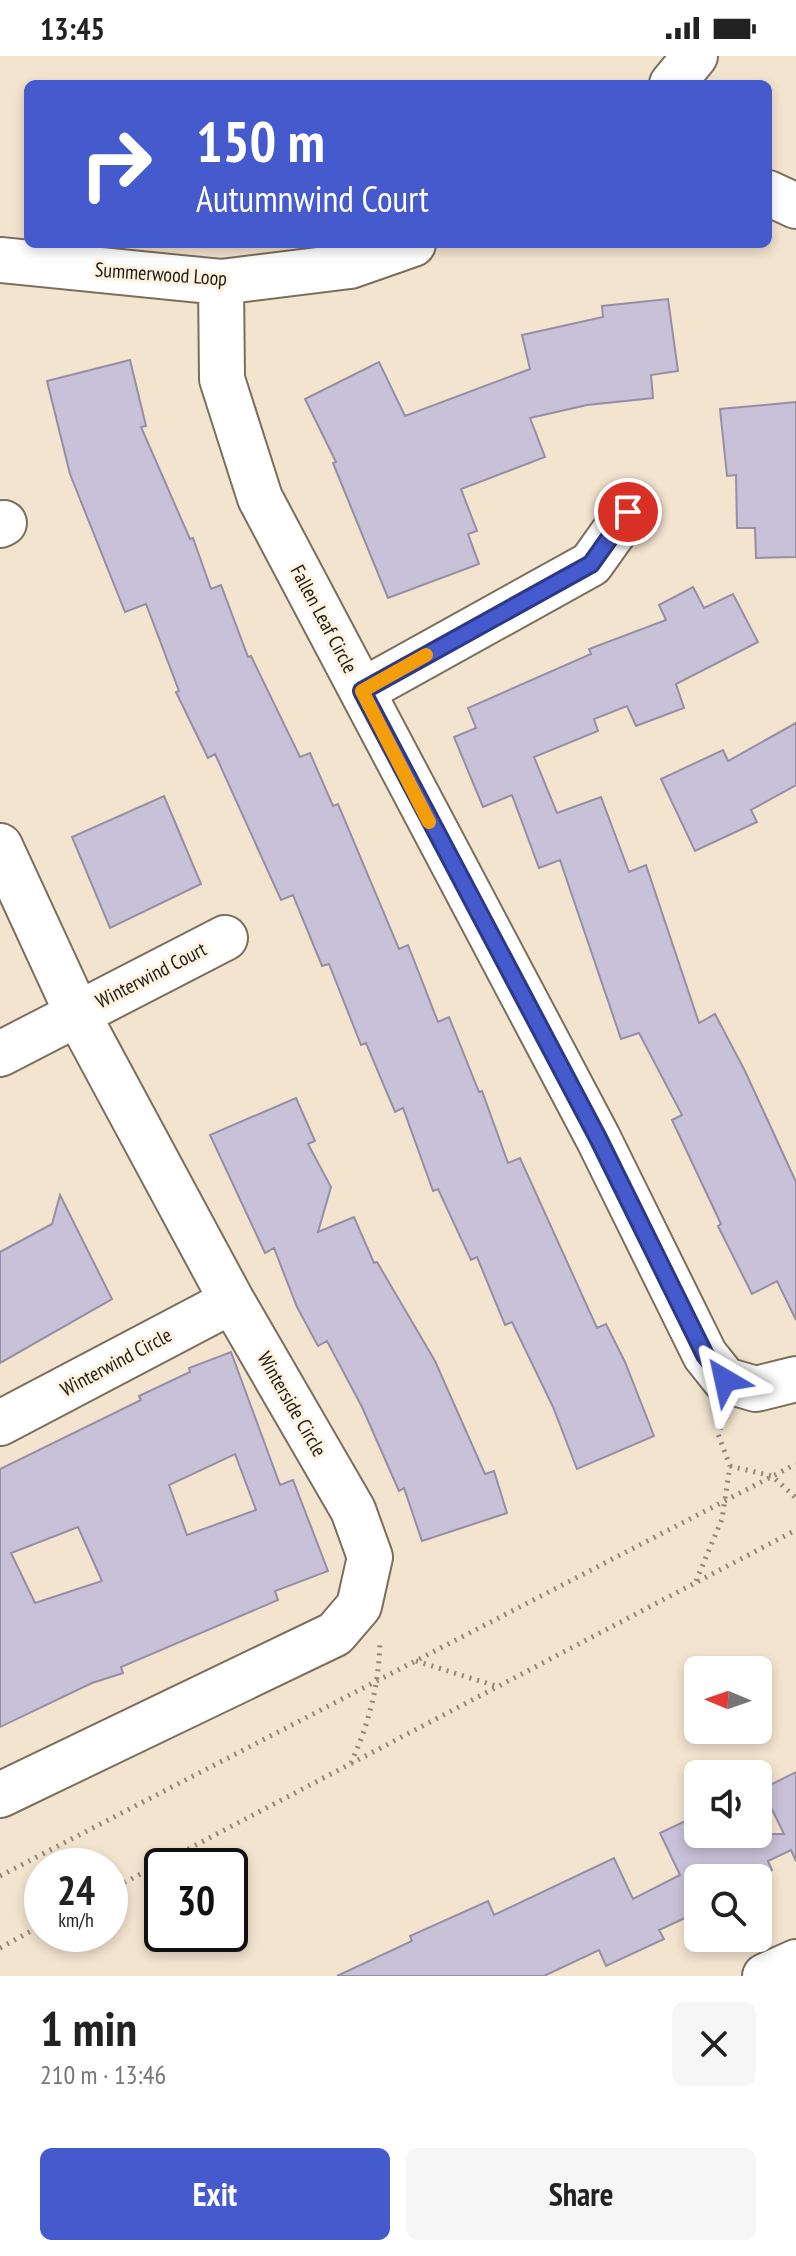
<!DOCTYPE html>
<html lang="en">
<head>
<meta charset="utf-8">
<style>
  :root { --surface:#fff; --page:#f6f6f6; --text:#222; --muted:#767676; --accent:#445acd }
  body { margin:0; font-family:"PT Sans Narrow",sans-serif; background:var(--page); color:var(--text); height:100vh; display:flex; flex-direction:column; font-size:30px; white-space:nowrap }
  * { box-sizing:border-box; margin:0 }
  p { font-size:26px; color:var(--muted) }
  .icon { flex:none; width:44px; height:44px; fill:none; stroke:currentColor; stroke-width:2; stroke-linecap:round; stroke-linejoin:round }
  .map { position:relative; height:1920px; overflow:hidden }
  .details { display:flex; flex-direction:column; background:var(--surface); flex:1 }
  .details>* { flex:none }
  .top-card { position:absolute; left:24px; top:24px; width:748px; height:168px; border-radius:12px; box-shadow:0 4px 12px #0003; background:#445acd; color:#fff; overflow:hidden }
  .needle { width:52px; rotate:272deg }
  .controls { position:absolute; left:684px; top:1600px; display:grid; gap:16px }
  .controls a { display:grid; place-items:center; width:88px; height:88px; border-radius:12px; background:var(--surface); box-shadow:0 4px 12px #0003; font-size:40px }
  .speed { position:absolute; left:24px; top:1792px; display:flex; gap:16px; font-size:40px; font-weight:700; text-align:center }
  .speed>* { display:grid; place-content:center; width:104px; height:104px; border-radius:50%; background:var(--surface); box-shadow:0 4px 12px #0003; line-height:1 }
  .speed small { font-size:20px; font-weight:400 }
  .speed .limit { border:4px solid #111; border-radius:12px; background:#fff; color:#111 }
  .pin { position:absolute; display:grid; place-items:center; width:68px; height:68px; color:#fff; margin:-34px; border:4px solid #fff; border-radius:50%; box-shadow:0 2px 8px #0007 }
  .me { position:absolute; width:88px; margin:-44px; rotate:324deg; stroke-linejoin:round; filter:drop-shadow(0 0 6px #0008) }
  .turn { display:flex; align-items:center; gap:28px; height:168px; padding:0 40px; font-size:36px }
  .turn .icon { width:104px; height:104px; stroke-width:2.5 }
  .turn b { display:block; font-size:56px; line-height:68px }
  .round { display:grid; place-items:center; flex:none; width:84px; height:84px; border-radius:12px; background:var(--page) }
  .overview { display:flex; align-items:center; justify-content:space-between; height:136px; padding:0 40px }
  h1 { font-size:48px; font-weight:700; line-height:60px }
  .action { display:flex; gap:16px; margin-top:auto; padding:16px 40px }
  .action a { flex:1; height:92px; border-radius:12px; background:var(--accent); color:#fff; font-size:32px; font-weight:700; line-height:92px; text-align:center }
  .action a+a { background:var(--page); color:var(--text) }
  .status { display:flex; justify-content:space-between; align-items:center; height:56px; padding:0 40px; background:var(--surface); direction:ltr }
  .status svg { height:22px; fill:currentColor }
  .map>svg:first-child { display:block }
  .building { fill:#c8c1d7; stroke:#968ea4; stroke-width:2; fill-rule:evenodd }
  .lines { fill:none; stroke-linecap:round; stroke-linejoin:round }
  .minor-casing { stroke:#7b6f5c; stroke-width:48 }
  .path { stroke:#928778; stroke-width:5; stroke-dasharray:2 6; stroke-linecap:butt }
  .minor { stroke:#fff; stroke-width:44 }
  .route-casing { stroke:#2c3a85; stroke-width:20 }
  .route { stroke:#445acd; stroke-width:14 }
  .slow { stroke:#f59e0b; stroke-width:14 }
  .labels { text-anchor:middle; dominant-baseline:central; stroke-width:6; stroke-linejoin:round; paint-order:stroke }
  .street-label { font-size:20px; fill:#201b13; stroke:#fef2e1 }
</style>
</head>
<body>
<div class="status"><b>13:45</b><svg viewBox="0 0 49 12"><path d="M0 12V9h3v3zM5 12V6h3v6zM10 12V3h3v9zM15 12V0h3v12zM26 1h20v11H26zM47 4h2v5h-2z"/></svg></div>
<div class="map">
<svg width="796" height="1920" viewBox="0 0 796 1920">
  <rect width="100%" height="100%" fill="#f3e4cf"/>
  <path class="building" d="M668,243l10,72 -27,4 2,23 -66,7 -57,13 15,39 -84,32 16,42 -9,3 11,30 -91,34 -55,-135 3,-1 -31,-63 74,-37 26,54 125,-47 -8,-34 81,-18 -1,-11z
    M130,304l16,66 -5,1 49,112 3,-1 18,51 10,-4 27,72 3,-1 49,101 10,-4 23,53 5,-2 61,145 9,-4 30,77 11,-5 30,75 3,-1 26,72 12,-5 77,170 9,-4 19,38 29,74 -77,33 -24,-62 -41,-85 -7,3 -28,-68 -6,3 -33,-71 -5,2 -30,-83 -8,4 -29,-69 -5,2 -32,-81 -7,2 -29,-71 -12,5 -66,-146 -7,4 -32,-66 3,-1 -33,-87 -21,8 -55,-138 -23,-93z
    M796,346v155l-40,1 -1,-30h-18l-1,-53 -9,1 -7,-67z
    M693,531l11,21 29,-14 25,48 -82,42 8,24 -48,18 -9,-20 -33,13 4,12 -64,26 23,56 44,-16 28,75 17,-7 53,158 16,-9 30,57 51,111v138l-19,-39 -25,13 -34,-68 3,-2 -49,-104 10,-5 -43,-82 -18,6 -61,-179 -21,8 -27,-73 -29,12 -29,-70 22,-9 -8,-20 123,-54 -2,-5 77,-29 -7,-15z
    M796,667v62l-45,25 6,12 -62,29 -34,-72 62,-29 5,11z
    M164,740l37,88 -91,44 -38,-91z
    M296,1042l19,43 -7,3 23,43 -13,45 36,-15 20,46 3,-1 58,99 50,113 9,-3 13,42 -85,28 -18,-53 -5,3 -37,-84 -35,-66 -9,5 -21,-39 -23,-59 -9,5 -55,-118z
    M60,1139l52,104 -112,64v-111l52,-28z
    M231,1296l49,133 13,-5 35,91 -53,20 3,9 -157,67 2,6 -31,10 -92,44v-258l141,-69 -2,-4 51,-24 -1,-4zM235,1398l21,56 -69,25 -18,-50zM78,1471l24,54 -67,22 -24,-50z
    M796,1716v89l-5,-11 -23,11 4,9 -17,8h-57v34l-39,18 5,9 -58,27 -7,-16 -55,26h-207l75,-35 -2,-5 78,-35 6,14 120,-57 19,41 47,-24 -20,-42 38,-18v19h86l-22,-45z"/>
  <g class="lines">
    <g class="minor-casing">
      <path id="minor" d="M672,28l23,-28
        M768,137l28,13
        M0,204l221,22 129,-16 63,-22
        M221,226l1,97 38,119 338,640 107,217 20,25 31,9 40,-10
        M0,469l4,-2
        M362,635l229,-127 37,-52
        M0,790l77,167 155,288 121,209 17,47 -11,49 -24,28 -335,161
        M0,998l225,-116
        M0,1367l232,-122
        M765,1920l31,-14"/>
    </g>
    <path class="path" d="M730,1410l42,10 24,22
      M696,1525l26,-62 8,-53 -12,-32 6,-14
      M416,1605l80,25
      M351,1707c18,-40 28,-78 29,-122
      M0,1820l796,-412
      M110,1834l686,-360
      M0,1892l42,-23"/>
    <use href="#minor" class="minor"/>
  </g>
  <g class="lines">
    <g class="route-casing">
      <path id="route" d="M628,456l-37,52 -229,127 236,447 107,217 20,25"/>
    </g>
    <use href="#route" class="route"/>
    <path class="slow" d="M426,599l-64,36 67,131"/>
  </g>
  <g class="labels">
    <g class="street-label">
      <text transform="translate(161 218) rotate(4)">Summerwood Loop</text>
      <text transform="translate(324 563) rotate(62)">Fallen Leaf Circle</text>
      <text transform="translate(151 919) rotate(-27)">Winterwind Court</text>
      <text transform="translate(116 1306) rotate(-28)">Winterwind Circle</text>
      <text transform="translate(292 1348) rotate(60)">Winterside Circle</text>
    </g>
  </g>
</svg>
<div class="controls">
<a><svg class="needle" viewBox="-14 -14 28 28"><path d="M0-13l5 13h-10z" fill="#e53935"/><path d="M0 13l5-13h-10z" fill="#767676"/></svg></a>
<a><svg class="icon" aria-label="sound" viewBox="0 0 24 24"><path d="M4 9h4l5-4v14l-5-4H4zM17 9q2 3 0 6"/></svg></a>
<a><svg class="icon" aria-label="search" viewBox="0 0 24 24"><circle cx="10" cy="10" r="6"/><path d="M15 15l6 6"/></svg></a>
</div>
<div class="speed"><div>24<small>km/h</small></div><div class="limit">30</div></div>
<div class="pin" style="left:628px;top:456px;background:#d93025"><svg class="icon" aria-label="arrive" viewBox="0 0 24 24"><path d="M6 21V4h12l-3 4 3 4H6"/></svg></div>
<svg class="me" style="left:725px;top:1324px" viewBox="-20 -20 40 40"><path d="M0-17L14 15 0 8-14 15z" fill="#445acd" stroke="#fff" stroke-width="4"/></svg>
<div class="top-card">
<div class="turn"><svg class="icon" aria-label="right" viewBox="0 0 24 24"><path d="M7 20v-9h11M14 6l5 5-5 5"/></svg><div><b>150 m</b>Autumnwind Court</div></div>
</div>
</div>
<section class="details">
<div class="overview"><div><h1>1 min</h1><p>210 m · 13:46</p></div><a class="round"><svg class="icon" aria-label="close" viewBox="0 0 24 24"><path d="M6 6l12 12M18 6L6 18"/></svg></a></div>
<div class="action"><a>Exit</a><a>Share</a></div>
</section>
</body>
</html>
